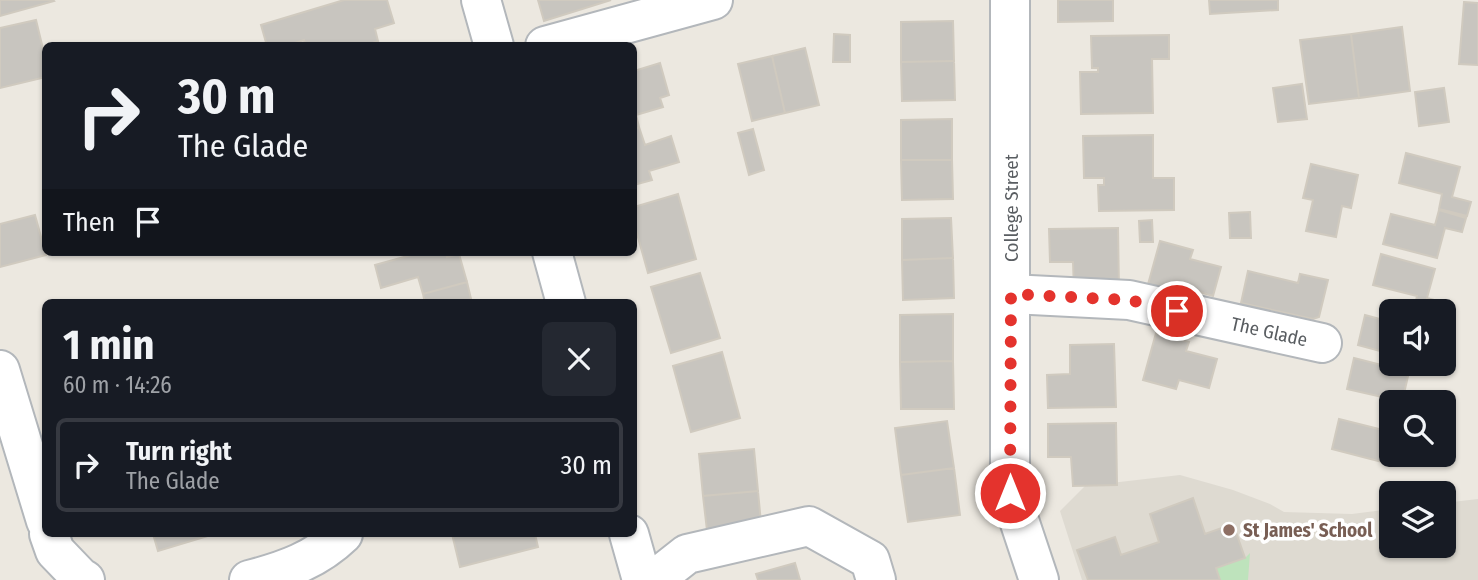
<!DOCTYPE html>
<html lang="en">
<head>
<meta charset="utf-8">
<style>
  :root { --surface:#171b24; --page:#242831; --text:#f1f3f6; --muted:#9ea1a6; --line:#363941 }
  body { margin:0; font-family:"Fira Sans Condensed",sans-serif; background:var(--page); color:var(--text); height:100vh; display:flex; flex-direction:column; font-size:26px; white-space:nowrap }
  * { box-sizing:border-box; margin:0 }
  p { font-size:23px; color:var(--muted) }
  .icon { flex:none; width:38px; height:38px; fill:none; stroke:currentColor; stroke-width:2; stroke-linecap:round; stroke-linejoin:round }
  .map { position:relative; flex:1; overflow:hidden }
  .panel { position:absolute; left:42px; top:299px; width:595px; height:238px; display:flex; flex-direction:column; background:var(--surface); border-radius:10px; box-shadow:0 2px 5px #0004 }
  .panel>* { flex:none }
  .top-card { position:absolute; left:42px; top:42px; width:595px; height:214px; border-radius:10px; box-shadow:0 2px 5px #0004; background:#171b24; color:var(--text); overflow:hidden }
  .fabs { position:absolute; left:1379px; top:299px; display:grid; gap:14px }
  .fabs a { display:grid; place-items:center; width:77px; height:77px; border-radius:10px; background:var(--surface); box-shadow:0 2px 5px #0004; font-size:35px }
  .pin { position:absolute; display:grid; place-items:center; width:60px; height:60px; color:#fff; margin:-30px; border:4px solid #fff; border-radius:50%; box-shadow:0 2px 7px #0007 }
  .me { position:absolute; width:77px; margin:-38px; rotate:0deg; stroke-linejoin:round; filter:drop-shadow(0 0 5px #0008) }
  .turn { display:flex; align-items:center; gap:24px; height:147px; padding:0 21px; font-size:32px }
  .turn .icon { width:91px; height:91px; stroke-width:2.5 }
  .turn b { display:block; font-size:49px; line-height:60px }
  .then { display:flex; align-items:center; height:66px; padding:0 21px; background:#0003; gap:14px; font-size:26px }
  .round { display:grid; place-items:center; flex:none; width:74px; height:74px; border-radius:10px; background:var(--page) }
  .headline { display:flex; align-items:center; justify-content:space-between; height:119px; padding:0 21px }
  h1 { font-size:42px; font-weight:700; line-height:52px }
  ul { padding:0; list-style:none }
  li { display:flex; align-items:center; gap:21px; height:94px; margin:0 14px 10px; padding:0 7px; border:4px solid var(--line); border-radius:10px }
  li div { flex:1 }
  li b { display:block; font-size:26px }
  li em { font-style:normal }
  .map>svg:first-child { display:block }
  .education { fill:#dedad1 }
  .green { fill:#bee3bc }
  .building { fill:#c8c5bf; stroke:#d0cabf; stroke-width:2 }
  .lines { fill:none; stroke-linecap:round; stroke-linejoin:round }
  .minor-casing { stroke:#b3b7bb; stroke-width:42 }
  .minor { stroke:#fff; stroke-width:38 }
  .route { stroke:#e4332d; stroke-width:12; stroke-dasharray:0 21.6 }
  .education-dot { fill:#8d6e63; stroke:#fff; stroke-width:2.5 }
  .labels { text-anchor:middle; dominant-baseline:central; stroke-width:7; stroke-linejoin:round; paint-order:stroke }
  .street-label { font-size:19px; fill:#595d61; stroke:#fff }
  .education-label { font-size:19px; font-weight:bold; fill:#785e54; stroke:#fff; text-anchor:start }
</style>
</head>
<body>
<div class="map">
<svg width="1478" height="580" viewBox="0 0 1478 580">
  <rect width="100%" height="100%" fill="#ece8e0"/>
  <path class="education" d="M1180,475l53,15 37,14 14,8 68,2 39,-5v37h53v-43l34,-4v81h-396l-22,-69 25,-25z"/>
  <path class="green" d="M1250,553l-2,27h-28l-4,-12 29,-10z"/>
  <path class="building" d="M0,0h53l1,1 -54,15z
    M344,0h43l7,23 -19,6 3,12 -14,5h-58l-2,-6 -18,6h-19l-6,-21z
    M538,0h73l-67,21z
    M1058,0h55v21l-55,1z
    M1209,0h69v10l-68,4z
    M1464,2l14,1v62l-19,-1z
    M36,20l10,41v16l-46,11v-60z
    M953,21l1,40 -53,1v-40z
    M1402,27l8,64 -51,7 -8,-64z
    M834,34l16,1v27h-17z
    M1351,34l8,64 -50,6 -9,-64z
    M1169,35v24h-17l1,54 -72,1 -1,-42h18v-4h-6l-1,-32z
    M805,48l14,57 -34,8 -13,-57z
    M772,56l13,57 -33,8 -14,-57z
    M954,61l1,39 -53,1 -1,-39z
    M660,63l9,32 -9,3 3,9 -27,8 3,12 -5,2v-58z
    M1302,84l5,35 -29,3 -5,-34z
    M1444,88l5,34 -30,4 -4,-34z
    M952,119v41h-51v-40z
    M639,127l6,18 26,-9 8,26 -30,9 3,9 -18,5v-56z
    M753,129l11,41 -15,5 -11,-42z
    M1153,135v43h21v32l-75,1 -1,-26h6v-7h-20l-1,-42z
    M1406,153l54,14 -8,30 19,5 -4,14 -28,-7 3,-15 -43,-11z
    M901,160h51l1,39 -51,1z
    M1311,164l47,11 -7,33 -9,-2 -6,31 -30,-6 7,-31 -10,-2z
    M678,194l18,65 -48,14 -14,-50v-16z
    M1439,210l27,8 -4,14 -17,-4 -8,30 -54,-14 8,-30 44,11z
    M1250,212l1,26h-21l-1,-25z
    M35,215l11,40 -46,12v-43z
    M951,218l2,40 -51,2v-41z
    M1152,220l1,22h-13l-1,-21z
    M1118,228l1,62 -45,1 -1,-29h-23l-1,-33z
    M1160,241l33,9 -3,9 31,8 -8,29 -30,-9 -3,10 -33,-9z
    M422,252h24l1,5 12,-3 8,28 -44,12 -5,-17 -37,11 -6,-23z
    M1381,254l54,15 -8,29 18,5 -2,9 -29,-2 3,-14 -44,-11z
    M953,258l1,40 -51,2 -1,-40z
    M1248,271l50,12 2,-9 28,6 -9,37 -6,2 -72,-16z
    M700,273l20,65 -49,15 -20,-66z
    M467,282l5,21h-47l-2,-9z
    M953,314v47l-53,1v-47z
    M1365,315l26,7v32l-33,-9z
    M1156,333l33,9 -3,9 31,8 -8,29 -30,-8 -3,9 -33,-9z
    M1114,344l2,63 -68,1 -1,-33 23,-1v-29z
    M722,352l18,66 -49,14 -18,-66z
    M1354,358l55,14 -7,30h-11v13l-4,-1 4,-15 -44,-10z
    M953,361l1,48h-53l-1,-47z
    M1387,416l4,1v24l-5,22 -54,-14 7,-30 44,11z
    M947,421l7,47 -53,7 -6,-47z
    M1116,423l1,62 -44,1 -2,-29h-23v-33z
    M754,449l4,42 -55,5 -4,-42z
    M954,468l6,47 -52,7 -7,-47z
    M758,491l4,43 -54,5 -5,-43z
    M1193,498l12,36 28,-10 12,34 -29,10 4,12h-132l-11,-30 38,-13 6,18 38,-13 -9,-28z
    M153,534h58v1l-53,16z
    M452,534h83l3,13 -78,20z
    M795,563l5,17h-42l-2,-6z"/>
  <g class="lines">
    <g class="minor-casing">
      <g id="minor">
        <path d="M481,0l13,46"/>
        <path d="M1010,0v493l29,87"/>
        <path d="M545,46l168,-46"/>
        <path d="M552,252l14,51"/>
        <path id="s1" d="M1011,294l118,6 193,43"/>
        <path d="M0,370l46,151"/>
        <path d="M49,534l6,17 25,26 5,3"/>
        <path d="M629,534l13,46"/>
        <path d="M249,580c35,-9 67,-20 94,-46"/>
        <path d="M654,580l33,-26 122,-28 61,34 6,20"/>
      </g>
    </g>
    <use href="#minor" class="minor"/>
  </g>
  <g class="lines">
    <path class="route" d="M1010,493l1,-199 118,6 48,11"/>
  </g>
  <circle class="education-dot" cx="1229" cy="530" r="7"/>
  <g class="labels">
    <g class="street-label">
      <text transform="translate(1011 208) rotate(-90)">College Street</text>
      <text stroke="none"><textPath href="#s1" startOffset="262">The Glade</textPath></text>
    </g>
    <g class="education-label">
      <text x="1243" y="530">St James' School</text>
    </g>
  </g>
</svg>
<div class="fabs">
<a><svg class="icon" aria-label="sound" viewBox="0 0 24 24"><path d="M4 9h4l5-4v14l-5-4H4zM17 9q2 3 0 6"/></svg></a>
<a><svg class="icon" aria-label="search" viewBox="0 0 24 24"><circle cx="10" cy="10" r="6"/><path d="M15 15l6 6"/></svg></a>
<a><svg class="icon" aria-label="layers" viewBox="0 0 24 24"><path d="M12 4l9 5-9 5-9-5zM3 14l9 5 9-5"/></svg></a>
</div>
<div class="pin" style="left:1177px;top:311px;background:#d93025"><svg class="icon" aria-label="arrive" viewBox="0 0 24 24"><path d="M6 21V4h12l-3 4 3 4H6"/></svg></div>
<svg class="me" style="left:1010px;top:493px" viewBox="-20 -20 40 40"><circle r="17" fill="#e4332d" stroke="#fff" stroke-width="3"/><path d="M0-11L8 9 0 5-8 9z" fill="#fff"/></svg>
<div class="top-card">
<div class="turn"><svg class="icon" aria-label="right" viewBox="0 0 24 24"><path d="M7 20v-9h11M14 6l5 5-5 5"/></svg><div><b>30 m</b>The Glade</div></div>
<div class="then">Then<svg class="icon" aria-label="arrive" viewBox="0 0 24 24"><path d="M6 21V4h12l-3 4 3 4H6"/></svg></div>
</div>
<section class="panel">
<div class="headline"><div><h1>1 min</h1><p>60 m · 14:26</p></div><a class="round"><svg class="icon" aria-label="close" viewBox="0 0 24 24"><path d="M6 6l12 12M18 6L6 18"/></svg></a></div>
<ul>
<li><svg class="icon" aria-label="right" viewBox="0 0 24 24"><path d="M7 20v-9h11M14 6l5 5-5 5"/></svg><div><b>Turn right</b><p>The Glade</p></div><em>30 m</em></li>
</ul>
</section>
</div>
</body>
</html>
